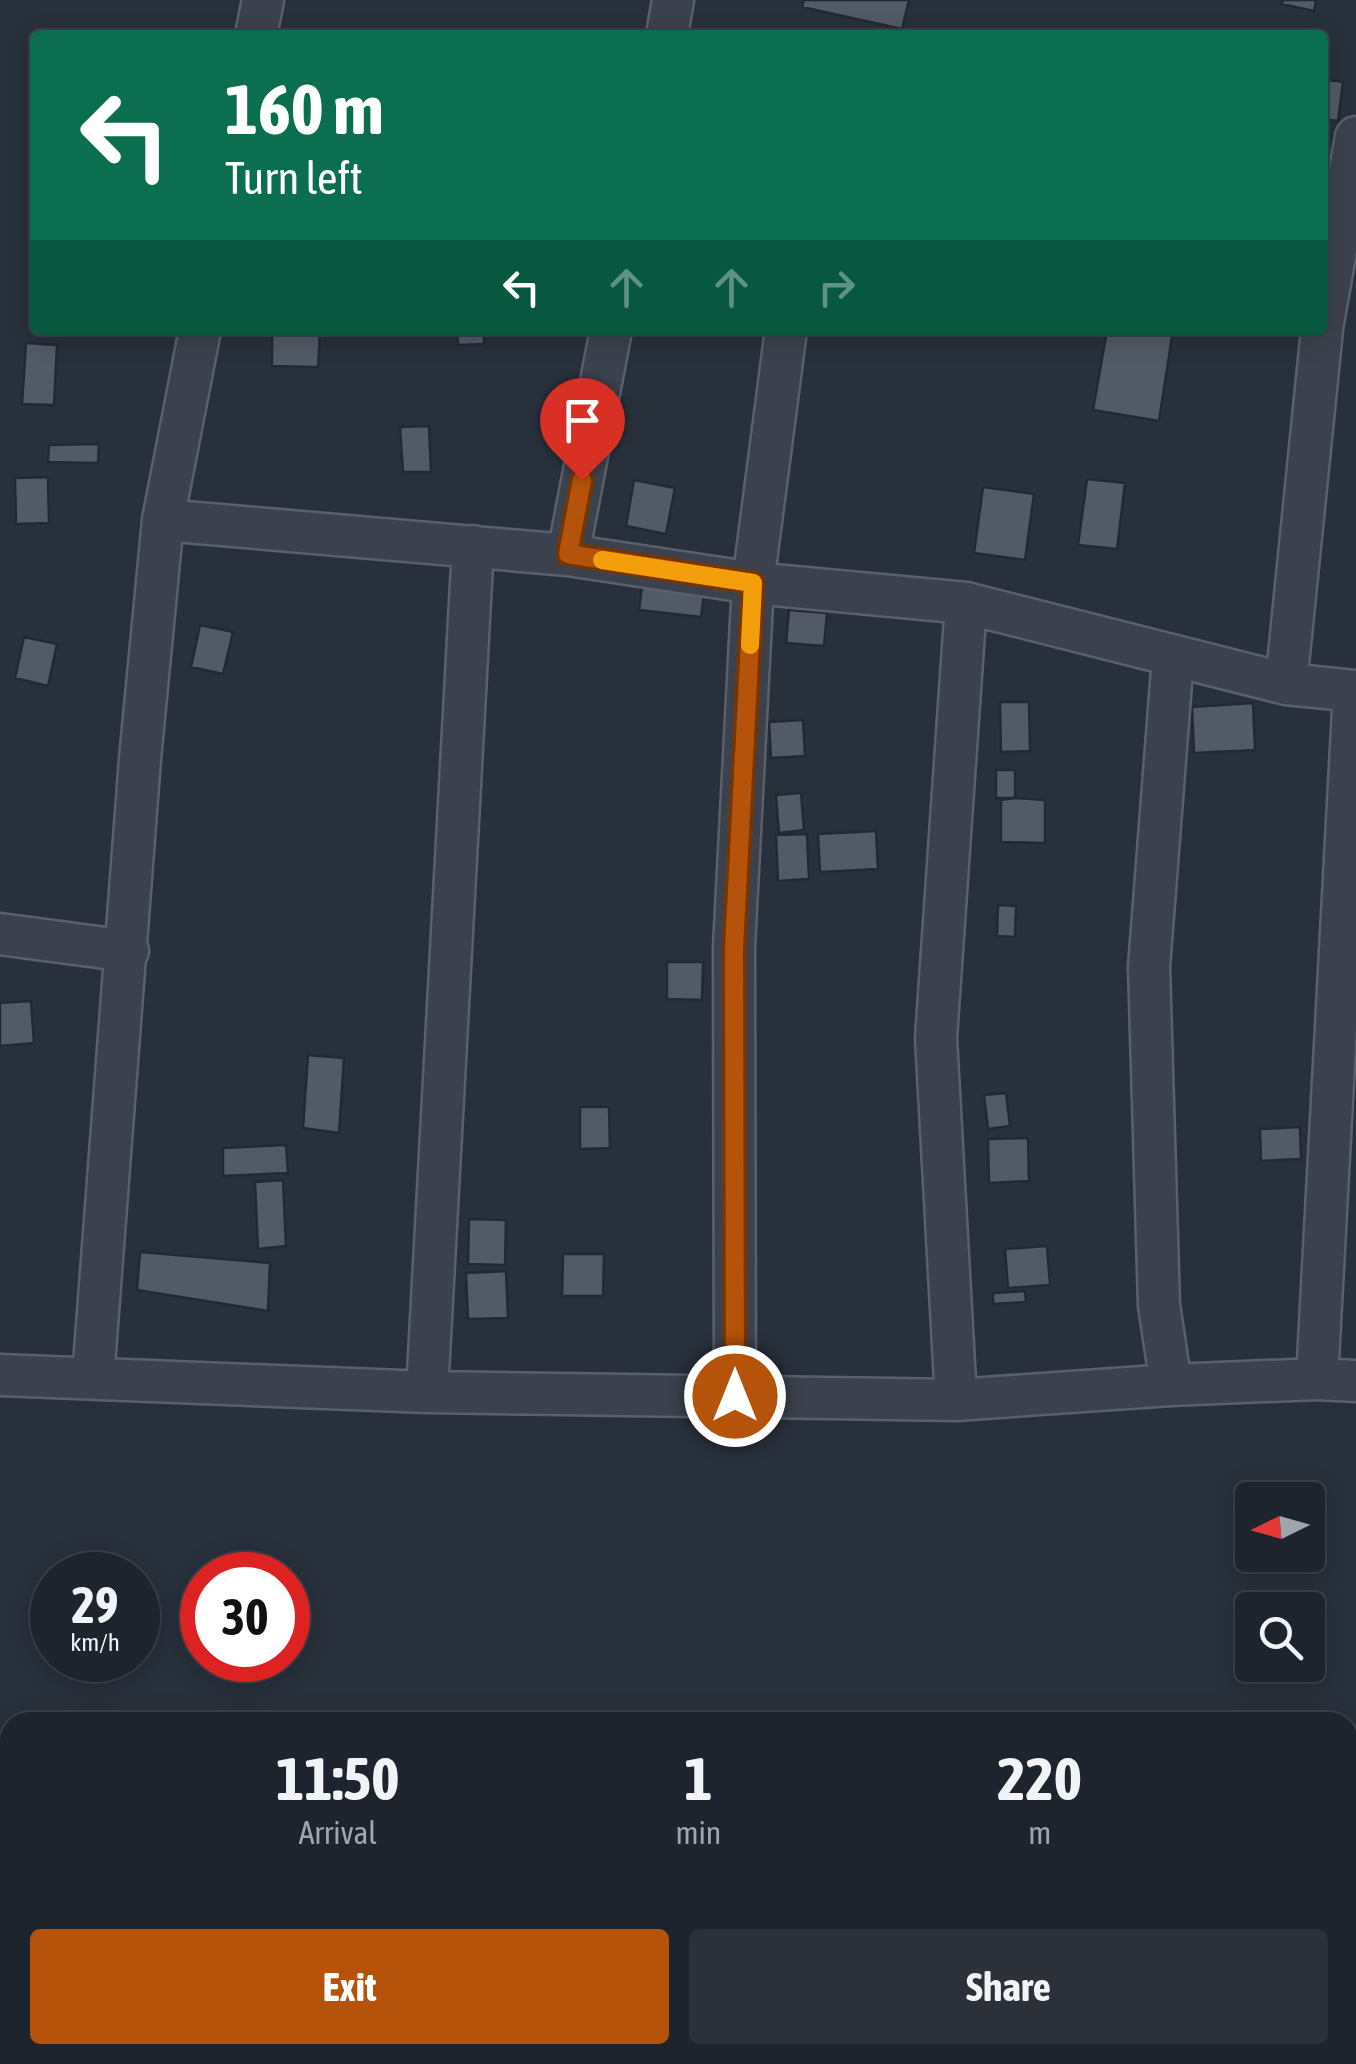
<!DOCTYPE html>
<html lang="en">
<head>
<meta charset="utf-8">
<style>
  :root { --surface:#1e242d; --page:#2b3039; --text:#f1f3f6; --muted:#a1a4aa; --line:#3c4149; --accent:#b45309 }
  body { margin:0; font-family:"Asap Condensed",sans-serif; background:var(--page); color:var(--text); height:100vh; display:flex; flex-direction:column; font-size:38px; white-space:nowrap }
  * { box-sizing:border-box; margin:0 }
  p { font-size:32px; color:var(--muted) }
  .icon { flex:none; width:55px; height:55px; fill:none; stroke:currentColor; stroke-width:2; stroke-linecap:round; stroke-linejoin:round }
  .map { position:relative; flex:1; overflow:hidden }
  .panel { position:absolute; left:0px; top:1712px; width:1358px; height:352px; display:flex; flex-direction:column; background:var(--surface); border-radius:30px 30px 0 0; box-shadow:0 5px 25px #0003,0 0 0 2px var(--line) }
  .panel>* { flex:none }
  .guide { position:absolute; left:30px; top:30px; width:1298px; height:305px; border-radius:10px; box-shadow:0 5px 25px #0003,0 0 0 2px var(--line); background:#0b6e4f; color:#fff; overflow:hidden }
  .needle { width:65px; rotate:265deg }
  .buttons { position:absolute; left:1235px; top:1482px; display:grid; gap:20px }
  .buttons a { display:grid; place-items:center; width:90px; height:90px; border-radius:10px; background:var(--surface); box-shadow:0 5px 25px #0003,0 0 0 2px var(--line); font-size:50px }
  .speed { position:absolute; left:30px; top:1552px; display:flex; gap:20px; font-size:50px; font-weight:700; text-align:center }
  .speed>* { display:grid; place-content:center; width:130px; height:130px; border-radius:50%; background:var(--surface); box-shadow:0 5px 25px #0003,0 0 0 2px var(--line); line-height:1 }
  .speed small { font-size:25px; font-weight:400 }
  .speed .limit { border:15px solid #d22; background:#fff; color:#111 }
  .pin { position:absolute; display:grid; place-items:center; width:85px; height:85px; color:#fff; margin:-102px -42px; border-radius:50% 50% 50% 0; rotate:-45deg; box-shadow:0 0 10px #0007 }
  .pin .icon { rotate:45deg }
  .me { position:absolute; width:110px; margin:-55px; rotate:0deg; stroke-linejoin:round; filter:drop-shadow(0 0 8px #0008) }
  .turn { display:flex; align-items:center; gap:35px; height:210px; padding:0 30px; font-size:45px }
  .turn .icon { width:130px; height:130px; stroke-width:2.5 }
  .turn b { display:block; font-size:70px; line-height:85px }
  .lanes { display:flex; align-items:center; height:95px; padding:0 30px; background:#0003; justify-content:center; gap:50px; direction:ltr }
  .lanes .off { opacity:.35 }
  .eta { display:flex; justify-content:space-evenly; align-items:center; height:170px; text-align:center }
  .eta b { font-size:60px; font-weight:700; line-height:70px }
  .action { display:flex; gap:20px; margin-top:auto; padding:20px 30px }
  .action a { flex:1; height:115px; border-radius:10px; background:var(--accent); color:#fff; font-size:40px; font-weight:700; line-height:115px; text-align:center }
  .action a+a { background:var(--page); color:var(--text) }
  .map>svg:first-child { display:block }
  .building { fill:#525a67; stroke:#232934; stroke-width:2.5 }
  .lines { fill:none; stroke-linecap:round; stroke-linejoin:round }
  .minor-casing { stroke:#5a606b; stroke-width:45 }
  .minor { stroke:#3c424d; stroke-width:40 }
  .route-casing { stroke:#753606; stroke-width:25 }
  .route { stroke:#b45309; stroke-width:18 }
  .slow { stroke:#f59e0b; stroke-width:18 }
</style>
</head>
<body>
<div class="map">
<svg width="1356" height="2064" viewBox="0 0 1356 2064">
  <rect width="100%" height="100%" fill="#28303c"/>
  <path class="building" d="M804,0h105l-7,29 -100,-22z
    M1283,0h33l-2,11 -32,-7z
    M1322,79l21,3 -5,39 -16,-2z
    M272,330h48l-2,37 -46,-1z
    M457,330h27v14l-26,1z
    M1107,330h66l-14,91 -66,-11z
    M26,343l31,2 -3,60 -32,-1z
    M429,426l2,46h-28l-3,-45z
    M99,444l-1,19 -50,-1 1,-17z
    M48,477l1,46 -33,1 -1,-46z
    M1087,479l38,4 -8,66 -39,-4z
    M634,480l41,8 -9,46 -40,-8z
    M983,487l51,7 -9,66 -51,-7z
    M642,586l62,8 -3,23 -62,-7z
    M789,610l38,3 -3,33 -38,-3z
    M200,625l33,7 -10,42 -32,-7z
    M24,637l33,7 -9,42 -33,-8z
    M1000,702h29l1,49 -29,1z
    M1253,703l2,47 -61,3 -2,-46z
    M803,720l2,36 -34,2 -2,-36z
    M996,770h19v28h-19z
    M801,793l3,37 -25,3 -3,-38z
    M1015,798l30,2v43l-44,-1v-42z
    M876,831l2,38 -58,3 -2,-38z
    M807,834l2,45 -31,2 -2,-46z
    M998,905l18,1 -1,31 -18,-1z
    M667,962h36l-1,38 -35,-1z
    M31,1001l3,42 -34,3v-43z
    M308,1055l36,3 -5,75 -36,-5z
    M1006,1093l4,33 -22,3 -4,-34z
    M580,1107h29l1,41 -30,1z
    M1300,1127l1,32 -40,2 -1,-32z
    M1028,1138l1,43 -40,2 -1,-44z
    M286,1145l2,28 -65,3v-28z
    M283,1180l3,66 -28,3 -3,-67z
    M469,1219l37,1 -1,45 -37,-1z
    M1047,1246l3,39 -42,3 -3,-39z
    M140,1252l130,11 -2,48 -131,-21z
    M563,1254h41l-1,42h-41z
    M506,1271l2,47 -40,1 -2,-46z
    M1025,1291l1,11 -33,2v-11z"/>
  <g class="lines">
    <g class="minor-casing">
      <path id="minor" d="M256,35l7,-35
        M667,35l6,-35
        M1322,328l34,-191
        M163,520l405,35 185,28 213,20 320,81 36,-354
        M568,555l43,-225
        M1286,684l70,7
        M0,934l128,17
        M0,1375l427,17 529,8 215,-15 146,-6 39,2
        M93,1378l47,-619 23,-239 37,-190
        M1317,1379l37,-688
        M1171,1385l-12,-80 -10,-338 24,-310
        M427,1392l46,-846
        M735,1395l-1,-448 19,-364 33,-253
        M956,1400l-20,-362 30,-435"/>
    </g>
    <use href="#minor" class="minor"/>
  </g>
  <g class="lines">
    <g class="route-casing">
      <path id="route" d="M582,480l-14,74 185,29 -19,365 1,448"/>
    </g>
    <use href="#route" class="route"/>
    <path class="slow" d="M602,560l151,23 -3,62"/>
  </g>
</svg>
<div class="buttons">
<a><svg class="needle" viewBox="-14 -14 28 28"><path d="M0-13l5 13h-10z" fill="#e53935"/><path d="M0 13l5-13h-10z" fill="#a1a4aa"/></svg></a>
<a><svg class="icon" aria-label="search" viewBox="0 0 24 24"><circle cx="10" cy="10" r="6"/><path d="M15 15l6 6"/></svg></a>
</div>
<div class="speed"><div>29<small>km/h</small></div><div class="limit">30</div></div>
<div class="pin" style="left:582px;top:480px;background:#d93025"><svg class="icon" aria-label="arrive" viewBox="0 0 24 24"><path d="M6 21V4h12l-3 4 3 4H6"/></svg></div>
<svg class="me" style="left:735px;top:1396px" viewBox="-20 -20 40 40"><circle r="17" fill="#b45309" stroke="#fff" stroke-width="3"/><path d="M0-11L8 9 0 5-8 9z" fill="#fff"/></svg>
<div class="guide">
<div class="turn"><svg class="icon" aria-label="left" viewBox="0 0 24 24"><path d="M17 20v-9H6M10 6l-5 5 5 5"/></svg><div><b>160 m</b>Turn left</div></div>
<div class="lanes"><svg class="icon" aria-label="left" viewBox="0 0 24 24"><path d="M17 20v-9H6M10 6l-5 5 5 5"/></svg><svg class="icon off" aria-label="ahead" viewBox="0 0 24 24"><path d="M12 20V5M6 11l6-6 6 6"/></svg><svg class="icon off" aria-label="ahead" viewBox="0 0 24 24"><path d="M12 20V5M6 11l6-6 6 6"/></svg><svg class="icon off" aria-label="right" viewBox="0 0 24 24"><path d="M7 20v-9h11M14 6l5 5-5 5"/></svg></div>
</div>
<section class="panel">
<div class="eta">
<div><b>11:50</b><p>Arrival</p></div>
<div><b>1</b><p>min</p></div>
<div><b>220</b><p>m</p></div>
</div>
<div class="action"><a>Exit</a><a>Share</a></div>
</section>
</div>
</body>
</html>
